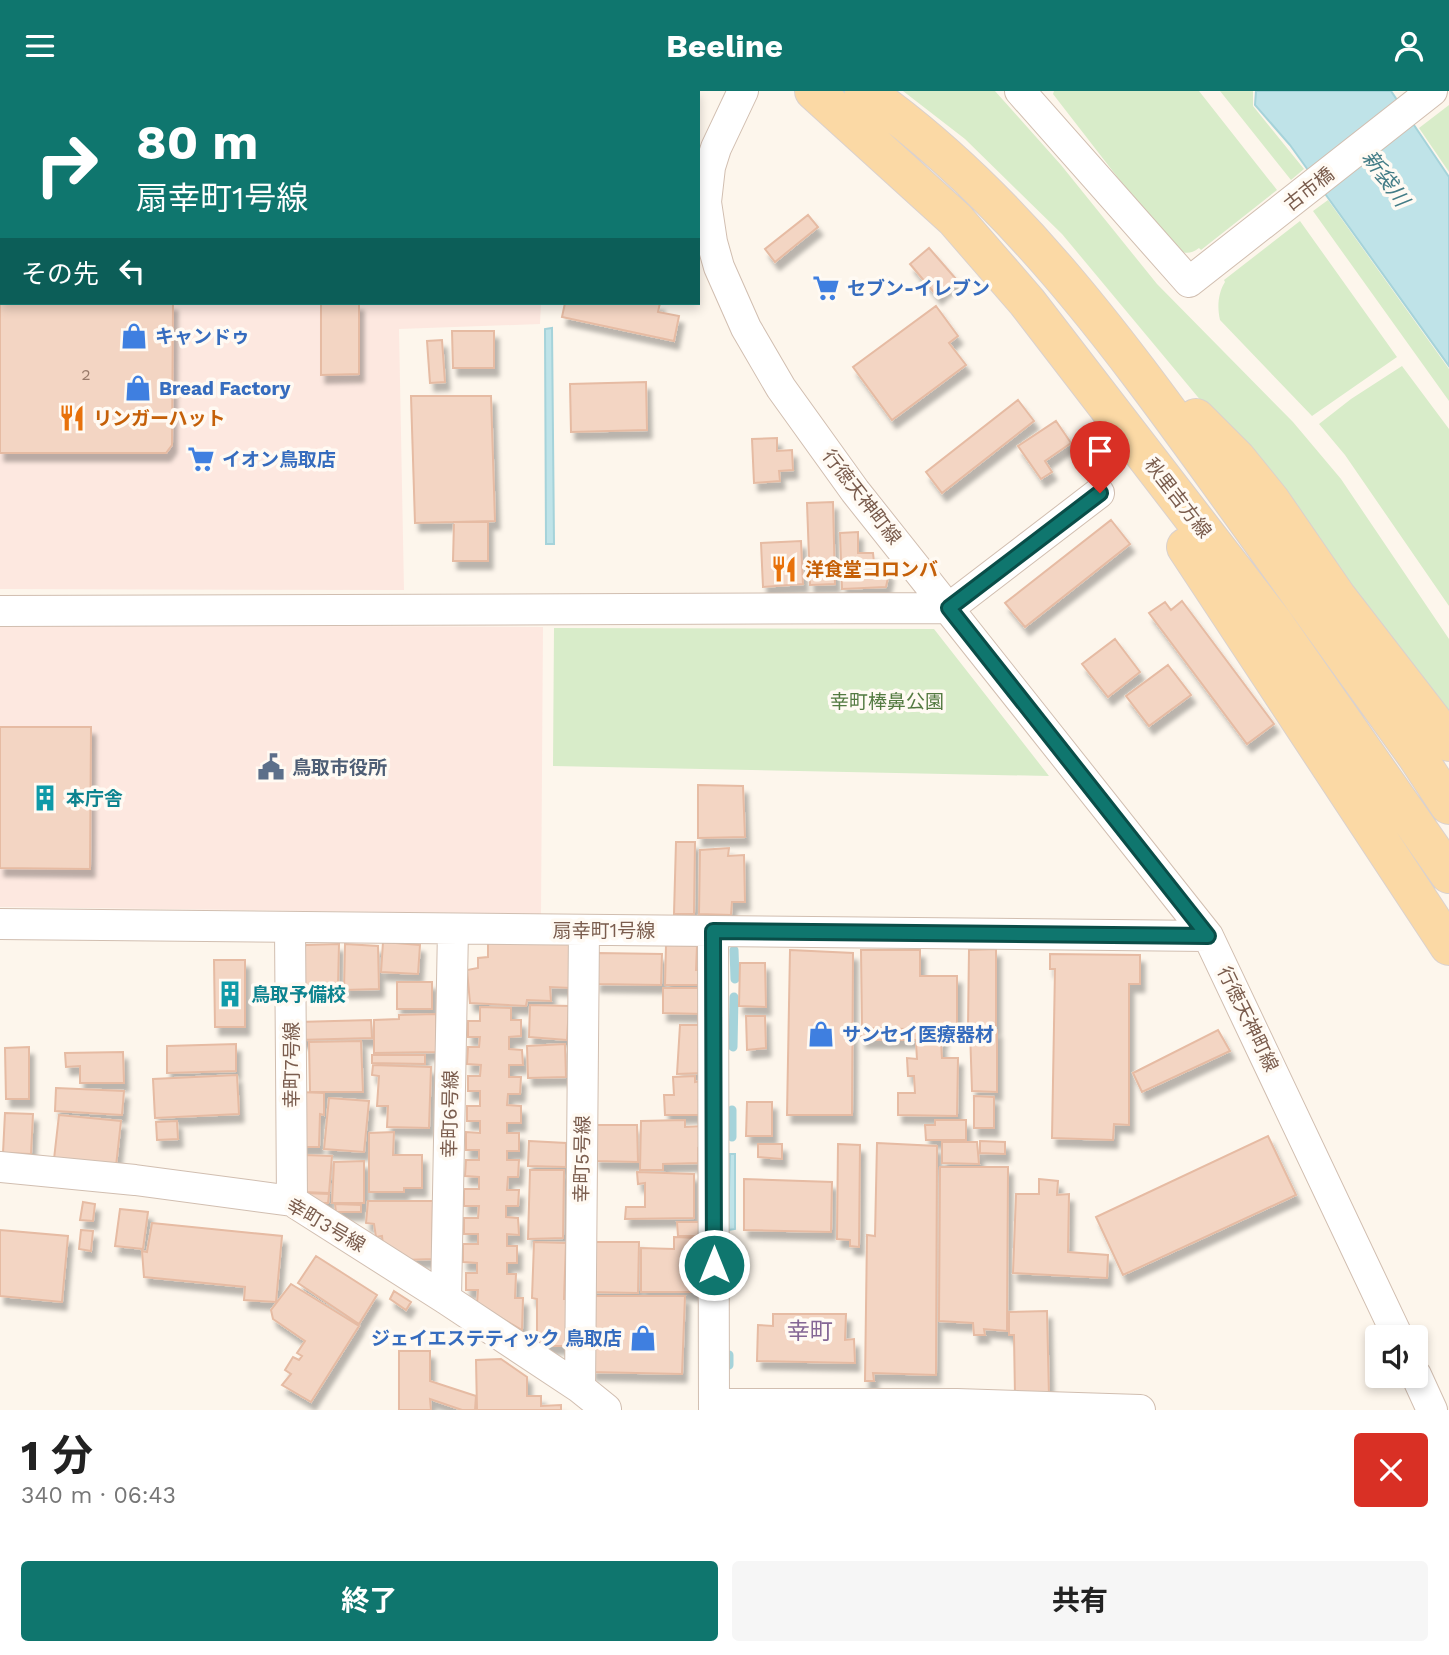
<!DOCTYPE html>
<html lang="ja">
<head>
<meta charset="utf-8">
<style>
  :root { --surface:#fff; --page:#f6f6f6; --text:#222; --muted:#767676; --accent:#0f766e }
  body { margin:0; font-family:"Work Sans","Noto Sans JP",sans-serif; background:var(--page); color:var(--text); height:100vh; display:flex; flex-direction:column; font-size:26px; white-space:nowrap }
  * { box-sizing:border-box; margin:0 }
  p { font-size:23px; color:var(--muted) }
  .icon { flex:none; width:38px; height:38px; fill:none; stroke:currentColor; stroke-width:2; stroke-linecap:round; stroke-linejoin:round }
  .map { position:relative; height:1319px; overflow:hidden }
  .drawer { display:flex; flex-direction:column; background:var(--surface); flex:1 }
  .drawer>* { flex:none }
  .hud { position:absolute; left:0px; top:0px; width:700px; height:214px; box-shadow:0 4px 10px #0003; background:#0f766e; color:#fff; overflow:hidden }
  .controls { position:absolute; left:1365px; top:1234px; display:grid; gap:14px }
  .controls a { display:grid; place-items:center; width:63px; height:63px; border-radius:7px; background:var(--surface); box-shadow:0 4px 10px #0003; font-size:35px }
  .pin { position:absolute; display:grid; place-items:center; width:60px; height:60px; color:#fff; margin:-72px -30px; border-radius:50% 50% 50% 0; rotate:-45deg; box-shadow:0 0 7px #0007 }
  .pin .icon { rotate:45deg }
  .me { position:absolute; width:77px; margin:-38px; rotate:0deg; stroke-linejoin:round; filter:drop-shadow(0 0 5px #0008) }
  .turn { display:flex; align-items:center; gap:24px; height:147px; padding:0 21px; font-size:32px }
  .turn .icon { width:91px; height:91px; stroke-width:2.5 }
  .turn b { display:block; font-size:49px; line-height:60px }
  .then { display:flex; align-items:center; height:66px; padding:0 21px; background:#0003; gap:14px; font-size:26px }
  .round { display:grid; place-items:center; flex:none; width:74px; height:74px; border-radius:7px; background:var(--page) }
  .head { display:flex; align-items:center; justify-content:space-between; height:119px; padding:0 21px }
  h1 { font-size:42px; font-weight:700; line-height:52px }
  .primary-button { display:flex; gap:14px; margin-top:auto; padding:14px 21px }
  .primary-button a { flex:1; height:80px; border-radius:7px; background:var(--accent); color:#fff; font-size:28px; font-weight:700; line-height:80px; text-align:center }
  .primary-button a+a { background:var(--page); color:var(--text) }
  header { display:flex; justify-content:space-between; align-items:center; height:91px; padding:0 21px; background:var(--accent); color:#fff; font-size:32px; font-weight:700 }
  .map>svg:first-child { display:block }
  .commercial { fill:#fde8e0 }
  .green { fill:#d8ecc9 }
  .water { fill:#bfe3e8; stroke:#a5d3da; stroke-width:2 }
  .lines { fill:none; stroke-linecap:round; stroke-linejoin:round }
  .stream { stroke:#a5d3da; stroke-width:9 }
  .building { fill:#f3d5c3; stroke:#e6bba3; stroke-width:2; filter:url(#shadow) }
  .minor-casing { stroke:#d1beb0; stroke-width:32 }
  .major-casing { stroke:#dad1cd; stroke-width:40 }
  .minor { stroke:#fff; stroke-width:30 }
  .major { stroke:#fbd9a5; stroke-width:38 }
  .route-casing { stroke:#0a4d48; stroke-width:18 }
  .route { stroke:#0f766e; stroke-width:12 }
  .labels { text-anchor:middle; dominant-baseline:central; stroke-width:7; stroke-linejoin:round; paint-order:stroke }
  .number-label { font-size:16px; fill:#987a6a }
  .street-label { font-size:19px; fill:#7a5c4d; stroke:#fffaf3 }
  .shop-label { font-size:19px; font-weight:bold; fill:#366cbe; stroke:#fffaf3; text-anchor:start }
  .food-label { font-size:19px; font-weight:bold; fill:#c56008; stroke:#fffaf3; text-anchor:start }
  .park-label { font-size:19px; fill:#537a41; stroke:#fffaf3 }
  .service-label { font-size:19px; font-weight:bold; fill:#4e5e75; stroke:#fffaf3; text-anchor:start }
  .culture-label { font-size:19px; font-weight:bold; fill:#0d838f; stroke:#fffaf3; text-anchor:start }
  .water-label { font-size:21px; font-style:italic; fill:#437c86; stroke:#fffaf3 }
  .quarter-label { font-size:23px; fill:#846695; stroke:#fffaf3 }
</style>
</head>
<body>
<header><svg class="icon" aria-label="menu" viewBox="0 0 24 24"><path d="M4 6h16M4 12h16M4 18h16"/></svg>Beeline<svg class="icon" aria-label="person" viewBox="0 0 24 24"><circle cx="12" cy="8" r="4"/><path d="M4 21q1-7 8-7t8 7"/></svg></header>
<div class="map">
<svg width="1449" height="1319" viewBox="0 0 1449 1319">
  <defs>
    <filter id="shadow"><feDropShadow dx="4.5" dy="8" stdDeviation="2" flood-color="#0004"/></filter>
  </defs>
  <rect width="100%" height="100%" fill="#fdf6ec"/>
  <path class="commercial" d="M0,70l2,142h539l-1,21 -141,5 5,261 -404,-1z
    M0,533l543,3 -2,287 -541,-7z"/>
  <path class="green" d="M903,0h92l66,74 96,119 136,138 48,57 108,160v73l-227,-286 -160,-192 -97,-95z
    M1054,0h145l78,99 -76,60 -2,-2c-12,9 -18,4 -29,-3l-117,-151z
    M1220,0h33v15l51,63 -13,11z
    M1449,14v67l-30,-44z
    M1328,109l121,169v32l-136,-190z
    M1300,130l97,136 -85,59 -92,-96c-3,-13 -2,-27 5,-38l-1,-2z
    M1402,275l47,63v177l-104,-151 -26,-31 32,-25z
    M554,537l380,1 115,147 -496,-10z"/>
  <path class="water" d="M1256,0h135l58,86v189l-159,-221 -35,-40z
    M552,237l2,216h-8l-1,-215z
    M730,1063h5v75l-7,1z"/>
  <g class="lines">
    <path class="stream" d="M734,859l1,29
      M733,956l1,-50
      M732,1046v-27
      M730,1200l1,-41
      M729,1274v-10"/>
  </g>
  <path class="building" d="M0,0h23l-21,2v62z
    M0,82l2,130h171l-1,142 -6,8h-166z
    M808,124l10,12 -43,35 -10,-13z
    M929,157l27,31 -19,17 -27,-32z
    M321,212h38v71l-38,1z
    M565,212h95l-2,9 21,4 -5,25 -112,-24z
    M936,215l22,30 -9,7 17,22 -74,55 -39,-53z
    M452,240h42v37h-41z
    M442,249l3,42 -15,1 -3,-42z
    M646,291l1,48 -76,2 -1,-48z
    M411,305h80l4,125 -80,2z
    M1018,309l16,21 -92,72 -16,-21z
    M1056,330l15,22 -26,18 7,11 -11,7 -23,-33z
    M777,347v13l15,-1 1,20 -14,1 1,10 -26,2 -2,-44z
    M833,411l2,82 -25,1 -3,-82z
    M1111,429l19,24 -105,83 -20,-24z
    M454,431h34v39h-35z
    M858,441v21h15l1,9 15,11 -3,14 -44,2 -2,-56z
    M801,450l2,43 -40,3 -2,-44z
    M1182,510l92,123 -27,20 -98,-131 16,-11 6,8z
    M1115,548l25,33 -32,25 -26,-33z
    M1168,574l23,30 -42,31 -23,-30z
    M0,636h91l-1,142 -90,-1z
    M698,694l45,1 2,51 -47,1z
    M676,751h19l-1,72h-20z
    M729,757l-1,8 16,-1 1,47h-13l-1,13 -32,-1 1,-64z
    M383,851l37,3 -2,29 -37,-2z
    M488,852l83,1v44l-21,-1 1,14 -24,-1 -1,6 -56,-3 -3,-33 11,-2v-10l10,-1z
    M339,853l-1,42 -34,-1 -2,-34 4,-6z
    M345,853l33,2 1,43 -35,1z
    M666,854l31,1 -1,24h8l-1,15h-38z
    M996,858v78h-28l1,-77z
    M790,859l63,3 -1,162h-65z
    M861,859h59v26h37v54l-95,-2z
    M598,862l64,1 -1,31 -65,-1z
    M1050,863l90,1v29h-11v141l-15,-1 -1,16 -61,-2 3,-169h-5z
    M214,869h31v67h-30z
    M740,872h25l1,44 -27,-1z
    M397,891h35v27h-35z
    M663,897h40v26l-40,-1z
    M530,914l39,1 -2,34 -38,-3z
    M480,916l31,1v12h10v16l-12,1v12l13,1 1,15h-14v12h12l-1,17h-12l-1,11 14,1v17h-14v10h12v18h-12v9h12l-1,17h-10l-1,13h12l-1,16h-12v11l12,1 1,17 -12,-1v12h10v17h-10v11h9l-1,24h8l-1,32 -45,-26 1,-14h-12v-17h11v-10l-14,-1v-18h15v-10h-14v-16h14l1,-12h-15v-17h15v-12l-14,-1 1,-16h13v-10h-13v-18l14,1v-12h-13v-15h13v-15h-12v-15h12l1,-11 -14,-1 1,-17h11l1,-10h-12v-16h12z
    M436,923v38l-62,1v-33l25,-1v-4z
    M746,925h19l1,32 -19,2z
    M371,929l1,18 -75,2 1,-18z
    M680,934h23v48l-26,1z
    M861,938l82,1v10h-82z
    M970,939h27v62l-25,-1z
    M1218,939l12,21 -88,41 -9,-19z
    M361,950l2,51h-53l-1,-50z
    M941,951l1,16h16l-1,58 -59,-1v-22h17l-1,-17h-6l-1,-18 10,1 -1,-16z
    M236,953v27l-69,2v-27z
    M565,953l1,33 -38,1 -1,-32z
    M29,956v52h-23l-1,-51z
    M123,961l1,31h-44v-17l-14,1 -1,-14z
    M372,964h53v9l-53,-1z
    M373,974l58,2 -2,61 -42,-1 1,-21h-11l2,-30 -7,-1z
    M237,984l2,39 -84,4 -2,-39z
    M695,985v6l7,-1v34h-37l-1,-20h10l-1,-18z
    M56,997l68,3 -2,24 -67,-4z
    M299,1001l25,1v22l-4,-1 -1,33h-20z
    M974,1005l20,1v31h-20z
    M329,1007l40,3 -5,51 -40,-3z
    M747,1011h25v34h-26z
    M5,1022l28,1 -2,40 -28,-1z
    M59,1024l62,6 -5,45 -62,-7z
    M685,1029v7l18,-1 -1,23 -4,-1v15l-35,1v6h-23l1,-49z
    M935,1029h31v20h-40l-1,-15h10z
    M177,1030l1,18 -21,1 -1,-18z
    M591,1034h46l1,37 -42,-1z
    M394,1041l-1,23h29v33h-18v4h-35v-59z
    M1268,1045l28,59 -173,80 -27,-58z
    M529,1050l37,2v24l-38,-1z
    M980,1050l25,1v12l-25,-1z
    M942,1051h35l2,22 -37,-1z
    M877,1052l60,3 -1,229 -63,-2 1,8h-9l2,-146 8,1z
    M758,1053h24v15l-24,-2z
    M838,1053l22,1 -1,102 -9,-1v-6l-13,-1z
    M304,1064l28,1 -3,37 -26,-1z
    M364,1070v42h-32l2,-41z
    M940,1076h68l-1,164 -23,-2 1,6h-11l-1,-12 -34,-2z
    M530,1079h34l-1,68 -35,1z
    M637,1081l57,2v44l-69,1 1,-12h19v-24l-7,1z
    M744,1088l88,3 -1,50 -87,-2z
    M1039,1088l19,2 -1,14 12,-1 -1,58 40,3 -1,23 -94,-5 3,-79h23z
    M304,1102l25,1 -1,9h-9z
    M368,1110h65l-1,58 -27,1 -22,-15 -1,-9 -6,1 -2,-13 -8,-1z
    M83,1111l12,2 -2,17 -13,-1z
    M335,1113l26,1v7h-25z
    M120,1118l28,3 -5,37 -28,-3z
    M677,1131h23v14h-22z
    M152,1132l130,13 -6,66 -32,-2 1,-13 -101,-10 -2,-26 5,1z
    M0,1139l68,6 -6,66 -62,-6z
    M81,1139l12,1 -2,20 -12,-2z
    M674,1146l24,1 -2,54h-55v-44l33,1z
    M534,1151l32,1 -2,56h5v47h-32v-47l-5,-1z
    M589,1151h50l-1,51 -49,-1z
    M316,1165l61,39 -18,29 -61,-41z
    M291,1193l68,42 -48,76 -29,-17 9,-11 -6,-4 8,-13 6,3 3,-4 -5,-3 8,-12 -32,-22 -2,-9z
    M394,1200l17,11 -5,8 -16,-11z
    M593,1205h92l-3,78 -91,-2z
    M1047,1220l2,86 -34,-1 -1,-61h-5v-23z
    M773,1223h73l-1,26 9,-1 1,24 -98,-2 1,-36 15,1z
    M399,1260h31v30l46,15 -1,14h-13l-32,-11 1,11h-32z
    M501,1268l26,18v19h14v10l20,-1v5h-84l-1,-50z"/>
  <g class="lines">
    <g class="minor-casing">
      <path id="minor" d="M549,0l2,2
        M743,0l-27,57 -6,19 -4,35 6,40 7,25 27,61 35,60 74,103 353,445 190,401
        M1020,0l169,191 243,-191
        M0,520l949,-3 150,-115
        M0,833l1208,12
        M290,837l2,273
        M713,840l1,479
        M0,1076l135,13 157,21 154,98 134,89 26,21
        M446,1208l7,-370
        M1416,1284l16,35
        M580,1297l4,-458
        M714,1313h243l183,6"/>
    </g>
    <g class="major-casing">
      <path id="major" d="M814,0l141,128 72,83 247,321 175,251
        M864,0c144,101 249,244 351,385 67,93 134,186 201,279l33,50
        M1196,327l41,41 34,42 66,96 112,145
        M1186,456l263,399"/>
    </g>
    <use href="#minor" class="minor"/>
    <use href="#major" class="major"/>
  </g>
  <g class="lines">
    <g class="route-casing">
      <path id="route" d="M714,1174l-1,-334 495,5 -259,-328 151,-115"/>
    </g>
    <use href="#route" class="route"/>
  </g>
  <defs>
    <g id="supermarket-bare" transform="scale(2.1)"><path d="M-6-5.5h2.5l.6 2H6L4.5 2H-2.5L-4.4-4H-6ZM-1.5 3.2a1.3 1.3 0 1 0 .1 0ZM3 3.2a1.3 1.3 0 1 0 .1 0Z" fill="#3f7fe0" stroke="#fffaf3" stroke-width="2.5" paint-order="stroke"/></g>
    <g id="shop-bare" transform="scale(2.1)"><path d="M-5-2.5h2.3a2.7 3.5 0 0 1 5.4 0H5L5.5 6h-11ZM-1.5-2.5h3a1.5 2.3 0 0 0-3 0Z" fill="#3f7fe0" stroke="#fffaf3" stroke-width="2.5" paint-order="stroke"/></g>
    <g id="restaurant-bare" transform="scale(2.1)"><path d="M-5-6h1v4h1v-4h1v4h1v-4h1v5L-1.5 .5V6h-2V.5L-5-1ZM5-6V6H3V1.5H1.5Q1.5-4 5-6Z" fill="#e8710a" stroke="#fffaf3" stroke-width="2.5" paint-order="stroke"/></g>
    <g id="civic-bare" transform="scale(2.1)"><path d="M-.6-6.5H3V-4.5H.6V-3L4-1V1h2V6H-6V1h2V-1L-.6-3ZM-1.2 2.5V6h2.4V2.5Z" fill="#5c6f8a" stroke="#fffaf3" stroke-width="2.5" paint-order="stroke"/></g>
    <g id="building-bare" transform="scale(2.1)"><path d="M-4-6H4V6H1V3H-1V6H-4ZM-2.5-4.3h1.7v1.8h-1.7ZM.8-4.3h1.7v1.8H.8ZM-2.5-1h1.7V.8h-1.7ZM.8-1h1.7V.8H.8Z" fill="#0f9aa8" stroke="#fffaf3" stroke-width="2.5" paint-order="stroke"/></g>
  </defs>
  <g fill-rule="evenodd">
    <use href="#supermarket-bare" x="826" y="197"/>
    <use href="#shop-bare" x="134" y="245"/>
    <use href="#shop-bare" x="138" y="297"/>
    <use href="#restaurant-bare" x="72" y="327"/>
    <use href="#supermarket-bare" x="201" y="368"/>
    <use href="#restaurant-bare" x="784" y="478"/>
    <use href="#civic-bare" x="271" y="676"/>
    <use href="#building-bare" x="45" y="707"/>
    <use href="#building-bare" x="230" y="903"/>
    <use href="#shop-bare" x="821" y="943"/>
    <use href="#shop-bare" x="643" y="1247"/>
  </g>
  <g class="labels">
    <g class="number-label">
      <text x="86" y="283">2</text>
    </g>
    <g class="street-label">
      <text transform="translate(1309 98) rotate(-38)">古市橋</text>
      <text transform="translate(862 406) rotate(52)">行徳天神町線</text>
      <text transform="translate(1178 407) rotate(52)">秋里吉方線</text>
      <text x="604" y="839">扇幸町1号線</text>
      <text transform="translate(1248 928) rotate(64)">行徳天神町線</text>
      <text transform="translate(291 974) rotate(-90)">幸町7号線</text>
      <text transform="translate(450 1023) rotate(-89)">幸町6号線</text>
      <text transform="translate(582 1068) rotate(-89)">幸町5号線</text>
      <text transform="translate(326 1134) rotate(30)">幸町3号線</text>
    </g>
    <g class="shop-label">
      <text x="847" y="197">セブン-イレブン</text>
      <text x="155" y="245">キャンドゥ</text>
      <text x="159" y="297">Bread Factory</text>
      <text x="222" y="368">イオン鳥取店</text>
      <text x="842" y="943">サンセイ医療器材</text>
      <text x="622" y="1247" text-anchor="end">ジェイエステティック 鳥取店</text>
    </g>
    <g class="food-label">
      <text x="93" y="327">リンガーハット</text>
      <text x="805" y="478">洋食堂コロンバ</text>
    </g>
    <g class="park-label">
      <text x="887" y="610">幸町棒鼻公園</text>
    </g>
    <g class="service-label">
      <text x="292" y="676">鳥取市役所</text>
    </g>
    <g class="culture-label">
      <text x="66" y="707">本庁舎</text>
      <text x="251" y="903">鳥取予備校</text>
    </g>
    <g class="water-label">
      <text transform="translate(1386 87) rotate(54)">新袋川</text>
    </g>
    <g class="quarter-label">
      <text x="810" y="1240">幸町</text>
    </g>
  </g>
</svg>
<div class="controls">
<a><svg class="icon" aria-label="sound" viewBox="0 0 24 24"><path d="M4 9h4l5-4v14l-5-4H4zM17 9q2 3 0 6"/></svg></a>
</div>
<div class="pin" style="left:1100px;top:402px;background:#d93025"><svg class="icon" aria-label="arrive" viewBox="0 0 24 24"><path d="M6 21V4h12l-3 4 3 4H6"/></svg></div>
<svg class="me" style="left:714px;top:1174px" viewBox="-20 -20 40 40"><circle r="17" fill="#0f766e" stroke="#fff" stroke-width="3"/><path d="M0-11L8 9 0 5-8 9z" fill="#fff"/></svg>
<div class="hud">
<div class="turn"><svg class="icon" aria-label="right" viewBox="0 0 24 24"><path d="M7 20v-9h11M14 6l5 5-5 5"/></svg><div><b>80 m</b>扇幸町1号線</div></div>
<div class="then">その先<svg class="icon" aria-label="left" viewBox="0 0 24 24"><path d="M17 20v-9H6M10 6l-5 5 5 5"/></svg></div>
</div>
</div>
<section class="drawer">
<div class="head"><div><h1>1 分</h1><p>340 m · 06:43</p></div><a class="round" style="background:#d93025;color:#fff"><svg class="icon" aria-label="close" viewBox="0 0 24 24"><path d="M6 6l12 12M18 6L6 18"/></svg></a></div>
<div class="primary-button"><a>終了</a><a>共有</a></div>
</section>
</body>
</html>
